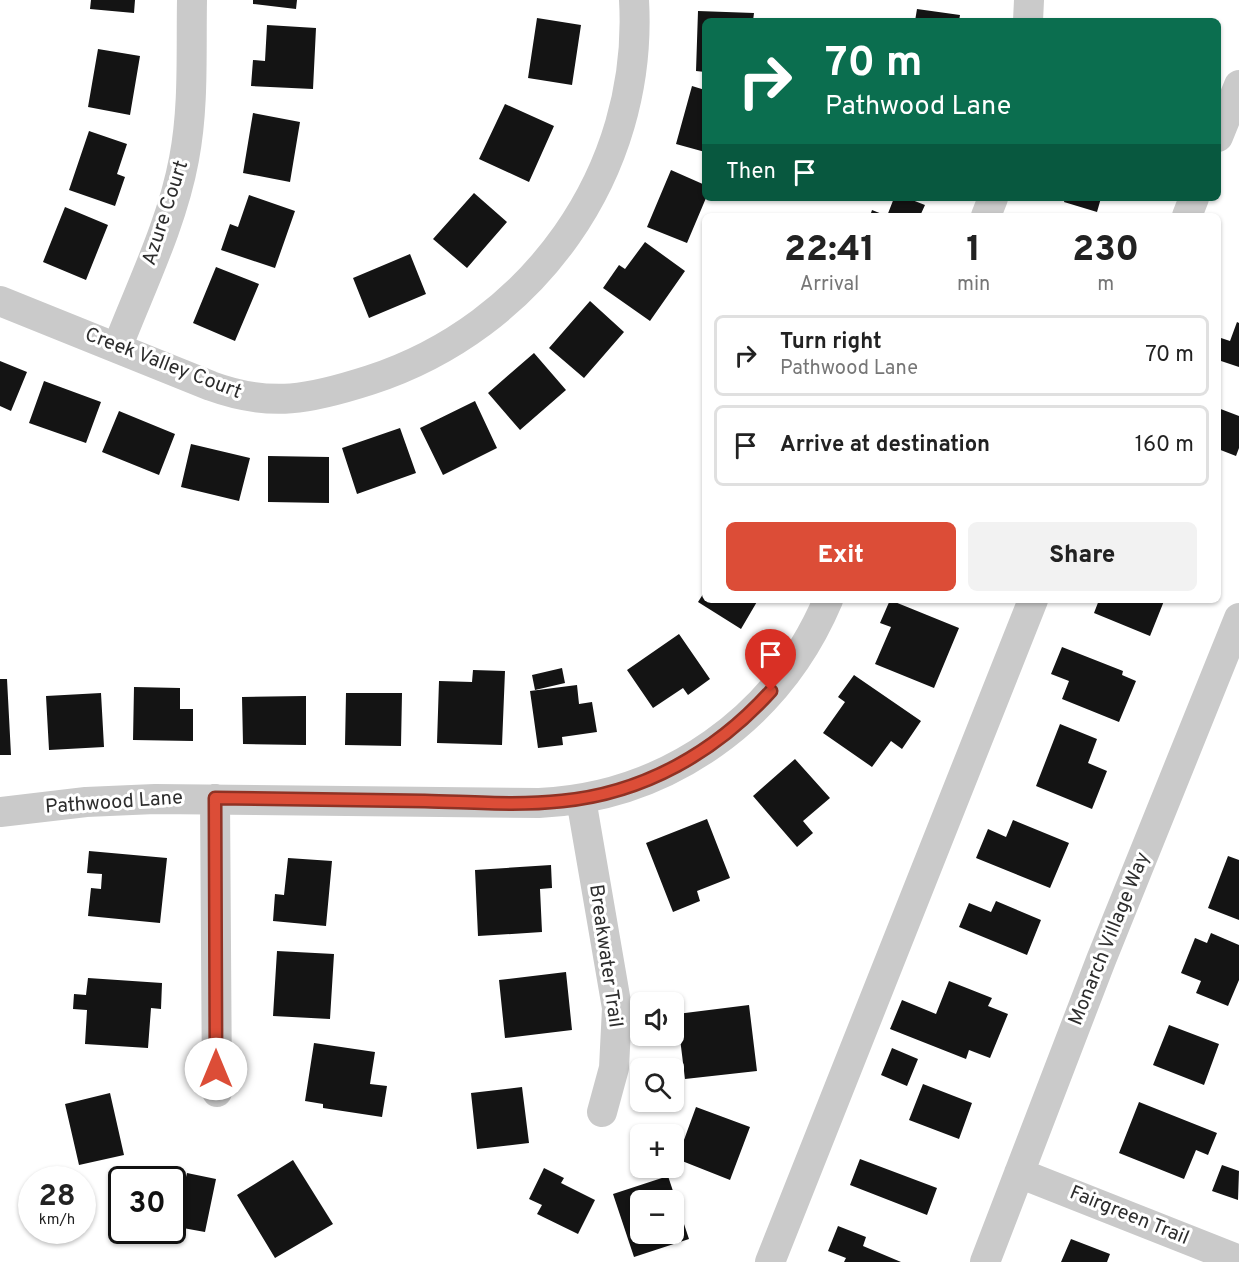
<!DOCTYPE html>
<html lang="en">
<head>
<meta charset="utf-8">
<style>
  :root { --surface:#fff; --page:#f2f2f2; --text:#222; --muted:#767676; --line:#e0e0e0; --accent:#dc4d37 }
  body { margin:0; font-family:Overpass,sans-serif; background:var(--page); color:var(--text); height:100vh; display:flex; flex-direction:column; font-size:22px; white-space:nowrap }
  * { box-sizing:border-box; margin:0 }
  p { font-size:20px; color:var(--muted) }
  .icon { flex:none; width:33px; height:33px; fill:none; stroke:currentColor; stroke-width:2; stroke-linecap:round; stroke-linejoin:round }
  .map { position:relative; flex:1; overflow:hidden }
  .sheet { position:absolute; left:702px; top:213px; width:519px; height:390px; display:flex; flex-direction:column; background:var(--surface); border-radius:9px; box-shadow:0 2px 4px #0004 }
  .sheet>* { flex:none }
  .hud { position:absolute; left:702px; top:18px; width:519px; height:183px; border-radius:9px; box-shadow:0 2px 4px #0004; background:#0b6e4f; color:#fff; overflow:hidden }
  .buttons { position:absolute; left:630px; top:992px; display:grid; gap:12px }
  .buttons a { display:grid; place-items:center; width:54px; height:54px; border-radius:9px; background:var(--surface); box-shadow:0 2px 4px #0004; font-size:30px }
  .speed { position:absolute; left:18px; top:1166px; display:flex; gap:12px; font-size:30px; font-weight:700; text-align:center }
  .speed>* { display:grid; place-content:center; width:78px; height:78px; border-radius:50%; background:var(--surface); box-shadow:0 2px 4px #0004; line-height:1 }
  .speed small { font-size:15px; font-weight:400 }
  .speed .limit { border:3px solid #111; border-radius:9px; background:#fff; color:#111 }
  .pin { position:absolute; display:grid; place-items:center; width:51px; height:51px; color:#fff; margin:-62px -26px; border-radius:50% 50% 50% 0; rotate:-45deg; box-shadow:0 0 6px #0007 }
  .pin .icon { rotate:45deg }
  .me { position:absolute; width:66px; margin:-33px; rotate:0deg; stroke-linejoin:round; filter:drop-shadow(0 0 4px #0008) }
  .turn { display:flex; align-items:center; gap:21px; height:126px; padding:0 24px; font-size:27px }
  .turn .icon { width:78px; height:78px; stroke-width:2.5 }
  .turn b { display:block; font-size:42px; line-height:51px }
  .then { display:flex; align-items:center; height:57px; padding:0 24px; background:#0003; gap:12px; font-size:22px }
  .eta { display:flex; justify-content:space-evenly; align-items:center; height:102px; text-align:center }
  .eta b { font-size:36px; font-weight:800; line-height:42px }
  .cta { display:flex; gap:12px; margin-top:auto; padding:12px 24px }
  .cta a { flex:1; height:69px; border-radius:9px; background:var(--accent); color:#fff; font-size:24px; font-weight:800; line-height:69px; text-align:center }
  .cta a+a { background:var(--page); color:var(--text) }
  ul { padding:0; list-style:none }
  li { display:flex; align-items:center; gap:18px; height:81px; margin:0 12px 9px; padding:0 12px; border:3px solid var(--line); border-radius:9px }
  li div { flex:1 }
  li b { display:block; font-size:22px }
  li em { font-style:normal }
  .map>svg:first-child { display:block }
  .building { fill:#141414; fill-rule:evenodd }
  .lines { fill:none; stroke-linecap:round; stroke-linejoin:round }
  .minor { stroke:#cacaca; stroke-width:30 }
  .route-casing { stroke:#8f3224; stroke-width:15 }
  .route { stroke:#dc4d37; stroke-width:10 }
  .labels { text-anchor:middle; dominant-baseline:central; stroke-width:6; stroke-linejoin:round; paint-order:stroke }
  .street-label { font-size:20px; fill:#2d2d2d; stroke:#fff }
</style>
</head>
<body>
<div class="map">
<svg width="1239" height="1262" viewBox="0 0 1239 1262">
  <rect width="100%" height="100%" fill="#fff"/>
  <path class="building" d="M91,0h44l-1,13 -44,-4z
    M253,0h44l-1,9 -43,-5z
    M917,9l43,6 -1,6h-44z
    M698,11l56,2 -1,8h-48v51l-9,-1z
    M537,18l44,7 -9,60 -44,-7z
    M267,25l49,3 -3,61 -62,-3 2,-26 12,1z
    M98,49l42,7 -10,59 -42,-8z
    M692,86l13,4v62l-29,-8z
    M505,104l49,22 -25,56 -50,-23z
    M253,113l47,9 -10,60 -47,-9z
    M89,131l38,13 -10,30 8,3 -10,29 -46,-16z
    M671,170l34,15 1,13 -19,45 -40,-16z
    M474,193l33,29 -40,46 -34,-29z
    M249,195l46,16 -20,57 -54,-18 9,-26 8,3z
    M894,198h13l18,7 -5,11h-50l2,-6 15,6z
    M1065,198h36l-4,14 -33,-10z
    M65,207l43,18 -22,55 -43,-18z
    M645,242l40,29 -35,50 -47,-33 16,-23 6,4z
    M410,254l16,40 -57,24 -16,-40z
    M216,267l43,17 -24,57 -42,-18z
    M590,301l34,31 -40,46 -35,-30z
    M1237,322l2,1v44l-21,-7v-15l3,-7 9,3z
    M534,353l32,37 -46,40 -32,-37z
    M0,361l27,11 -16,39 -11,-5z
    M44,381l57,21 -15,41 -57,-20z
    M475,401l22,47 -54,27 -23,-47z
    M1218,408l21,8v32l-3,8 -18,-7z
    M119,411l56,23 -16,41 -57,-23z
    M400,428l16,45 -59,21 -15,-46z
    M191,444l59,14 -11,43 -58,-14z
    M268,456l61,1v46l-61,-1z
    M705,591v9h53l-17,29 -43,-27z
    M890,600l69,28 -25,60 -59,-24 16,-37 -11,-4z
    M1099,600h63l2,1 -14,35 -56,-23z
    M679,634l31,45 -22,16 -5,-7 -30,20 -26,-38z
    M1062,647l61,24 -1,4 14,6 -17,41 -57,-23 7,-18 -18,-7z
    M562,668l3,15 -30,7 -3,-15z
    M473,670l32,1 -3,74 -65,-2 2,-62 33,1z
    M854,675l67,46 -19,28 -11,-8 -19,26 -49,-34 22,-31 -7,-5z
    M0,679h7l4,76h-11z
    M577,685l2,19 13,-2 5,30 -35,5 1,8 -25,3 -8,-57z
    M134,687l46,1v21h13v32l-60,-1z
    M101,693l3,54 -55,3 -3,-54z
    M346,693h56l-1,53 -56,-1z
    M306,696v49l-63,-1 -1,-47z
    M1060,724l37,15 -9,24 19,8 -15,38 -56,-23z
    M795,759l35,39 -27,23 10,12 -16,14 -44,-51z
    M707,819l23,59 -33,13 3,10 -27,11 -27,-69z
    M1013,820l56,23 -19,45 -74,-30 12,-29 18,8z
    M89,851l78,7 -7,65 -72,-7 3,-28 10,1 1,-15 -15,-1z
    M1228,856l11,4v60l-31,-12z
    M288,858l44,3 -6,65 -53,-5 2,-27 9,1z
    M551,865l1,23 -12,1 2,43 -64,4 -3,-66z
    M996,901l45,19 -14,35 -68,-28 10,-24 22,9z
    M1211,933l28,12v35l-11,26 -32,-13 5,-12 -20,-8 14,-35 12,5z
    M277,951l57,3 -4,65 -57,-3z
    M566,972l6,58 -67,8 -6,-58z
    M88,978l74,5 -1,26 -10,-1 -3,40 -63,-4 2,-34 -14,-1 1,-15 12,1z
    M949,981l43,17 -4,8 20,8 -18,44 -21,-8 -3,9 -76,-30 12,-29 34,14z
    M749,1005l8,66 -72,8 -8,-65z
    M1169,1025l50,19 -15,41 -51,-20z
    M314,1043l61,9 -5,32 17,2 -5,31 -59,-9v-4l-18,-3z
    M892,1048l26,11 -11,27 -26,-11z
    M923,1084l49,19 -13,36 -50,-19z
    M522,1087l7,56 -52,6 -6,-56z
    M110,1093l14,62 -45,10 -14,-61z
    M1139,1102l78,31 -9,22 -12,-5 -12,29 -65,-26z
    M696,1107l54,20 -20,53 -53,-21z
    M860,1159l77,29 -10,27 -77,-30z
    M293,1160l40,64 -58,34 -38,-63z
    M1222,1165l17,6 -1,29 -26,-9z
    M544,1168l20,10 -3,5 34,17 -17,34 -41,-20 5,-9 -13,-6z
    M187,1173l29,6 -11,53 -33,-6v-47l13,2z
    M668,1176l21,63 -55,18 -21,-63zM640,1200h34v33h-34z
    M838,1226l28,11 -3,9 38,16h-57l2,-4 -18,-7z
    M1071,1239l39,15 -3,8h-46z"/>
  <g class="lines">
    <path class="minor" d="M1028,21l1,-21
      M1218,137l21,-52
      M986,216l7,-18
      M1187,216l7,-18
      M0,301l211,85c60,22 100,13 159,-6 163,-53 274,-208 264,-380
      M117,348c24,-62 55,-124 67,-189 10,-52 7,-106 8,-159
      M215,799l2,293
      M581,799l36,209 -3,60 -12,44
      M0,812l86,-10 69,-3 384,4c129,-6 239,-85 289,-203
      M1019,1173l220,87
      M770,1262l263,-662
      M985,1262l116,-302 138,-342"/>
  </g>
  <g class="lines">
    <g class="route-casing">
      <path id="route" d="M216,1069l-1,-271c70,1 140,2 210,3 45,1 92,5 137,0 82,-8 154,-49 209,-110"/>
    </g>
    <use href="#route" class="route"/>
  </g>
  <g class="labels">
    <g class="street-label">
      <text transform="translate(166 213) rotate(-72)">Azure Court</text>
      <text transform="translate(163 364) rotate(21)">Creek Valley Court</text>
      <text transform="translate(114 803) rotate(-4)">Pathwood Lane</text>
      <text transform="translate(1110 939) rotate(-68)">Monarch Village Way</text>
      <text transform="translate(605 956) rotate(82)">Breakwater Trail</text>
      <text transform="translate(1129 1216) rotate(22)">Fairgreen Trail</text>
    </g>
  </g>
</svg>
<div class="buttons">
<a><svg class="icon" aria-label="sound" viewBox="0 0 24 24"><path d="M4 9h4l5-4v14l-5-4H4zM17 9q2 3 0 6"/></svg></a>
<a><svg class="icon" aria-label="search" viewBox="0 0 24 24"><circle cx="10" cy="10" r="6"/><path d="M15 15l6 6"/></svg></a>
<a>+</a>
<a>−</a>
</div>
<div class="speed"><div>28<small>km/h</small></div><div class="limit">30</div></div>
<div class="pin" style="left:771px;top:691px;background:#d93025"><svg class="icon" aria-label="arrive" viewBox="0 0 24 24"><path d="M6 21V4h12l-3 4 3 4H6"/></svg></div>
<svg class="me" style="left:216px;top:1069px" viewBox="-20 -20 40 40"><circle r="19" fill="#fff"/><path d="M0-13L10 11 0 6-10 11z" fill="#dc4d37"/></svg>
<div class="hud">
<div class="turn"><svg class="icon" aria-label="right" viewBox="0 0 24 24"><path d="M7 20v-9h11M14 6l5 5-5 5"/></svg><div><b>70 m</b>Pathwood Lane</div></div>
<div class="then">Then<svg class="icon" aria-label="arrive" viewBox="0 0 24 24"><path d="M6 21V4h12l-3 4 3 4H6"/></svg></div>
</div>
<section class="sheet">
<div class="eta">
<div><b>22:41</b><p>Arrival</p></div>
<div><b>1</b><p>min</p></div>
<div><b>230</b><p>m</p></div>
</div>
<ul>
<li><svg class="icon" aria-label="right" viewBox="0 0 24 24"><path d="M7 20v-9h11M14 6l5 5-5 5"/></svg><div><b>Turn right</b><p>Pathwood Lane</p></div><em>70 m</em></li>
<li><svg class="icon" aria-label="arrive" viewBox="0 0 24 24"><path d="M6 21V4h12l-3 4 3 4H6"/></svg><div><b>Arrive at destination</b></div><em>160 m</em></li>
</ul>
<div class="cta"><a>Exit</a><a>Share</a></div>
</section>
</div>
</body>
</html>
